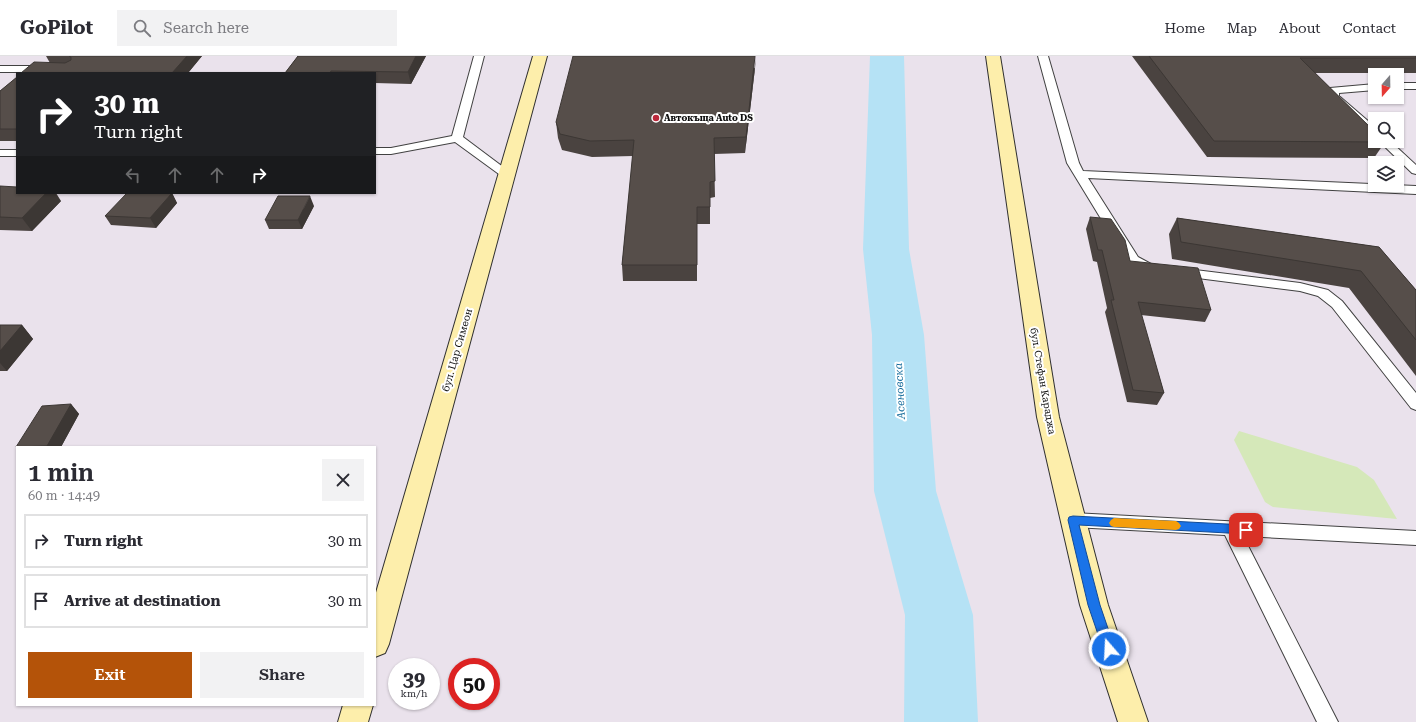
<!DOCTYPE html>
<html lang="en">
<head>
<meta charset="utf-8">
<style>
  :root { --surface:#fff; --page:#f2f2f3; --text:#2b2b33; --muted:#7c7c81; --line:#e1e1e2; --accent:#b45309 }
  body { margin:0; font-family:"Roboto Serif",serif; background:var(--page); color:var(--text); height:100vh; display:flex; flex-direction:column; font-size:15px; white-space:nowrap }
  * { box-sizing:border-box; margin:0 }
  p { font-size:13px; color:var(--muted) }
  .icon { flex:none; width:22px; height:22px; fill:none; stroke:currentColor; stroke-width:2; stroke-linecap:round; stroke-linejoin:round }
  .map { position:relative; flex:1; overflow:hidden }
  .details { position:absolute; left:16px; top:390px; width:360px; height:260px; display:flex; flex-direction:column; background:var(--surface); border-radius:0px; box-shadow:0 1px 3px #0004 }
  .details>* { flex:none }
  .guide { position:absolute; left:16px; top:16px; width:360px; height:122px; border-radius:0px; box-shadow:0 1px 3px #0004; background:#202124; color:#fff; overflow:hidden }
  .needle { width:26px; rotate:200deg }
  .fabs { position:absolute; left:1368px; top:12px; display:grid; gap:8px }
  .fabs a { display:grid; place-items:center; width:36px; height:36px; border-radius:0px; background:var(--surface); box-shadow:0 1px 3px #0004; font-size:20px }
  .speed { position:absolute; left:388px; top:602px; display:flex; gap:8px; font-size:20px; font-weight:700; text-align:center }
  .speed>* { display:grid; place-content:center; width:52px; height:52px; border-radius:50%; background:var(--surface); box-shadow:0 1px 3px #0004; line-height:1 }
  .speed small { font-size:10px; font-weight:400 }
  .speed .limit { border:6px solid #d22; background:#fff; color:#111 }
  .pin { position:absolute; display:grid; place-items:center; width:34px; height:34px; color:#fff; margin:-17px; border-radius:8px; box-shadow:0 2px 6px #0006 }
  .me { position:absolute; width:44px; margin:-22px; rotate:341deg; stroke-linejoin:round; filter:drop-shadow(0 0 3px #0008) }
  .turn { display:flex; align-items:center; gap:14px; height:84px; padding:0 12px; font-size:18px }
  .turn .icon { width:52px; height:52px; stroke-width:2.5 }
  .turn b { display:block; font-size:28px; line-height:34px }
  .lanes { display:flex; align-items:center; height:38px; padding:0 12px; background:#0003; justify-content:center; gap:20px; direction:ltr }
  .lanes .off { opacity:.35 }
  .round { display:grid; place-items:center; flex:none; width:42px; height:42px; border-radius:0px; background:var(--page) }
  .headline { display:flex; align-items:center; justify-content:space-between; height:68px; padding:0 12px }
  h1 { font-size:24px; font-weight:600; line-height:30px }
  .cta { display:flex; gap:8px; margin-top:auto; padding:8px 12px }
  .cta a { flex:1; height:46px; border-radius:0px; background:var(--accent); color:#fff; font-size:16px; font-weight:600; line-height:46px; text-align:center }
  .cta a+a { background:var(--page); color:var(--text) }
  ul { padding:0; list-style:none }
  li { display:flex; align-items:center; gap:12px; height:54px; margin:0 8px 6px; padding:0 4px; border:2px solid var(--line); border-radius:0px }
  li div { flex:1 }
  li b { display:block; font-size:15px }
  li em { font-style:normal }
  header { display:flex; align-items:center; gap:24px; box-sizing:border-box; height:56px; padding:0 20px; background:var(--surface); border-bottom:1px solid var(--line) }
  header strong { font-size:19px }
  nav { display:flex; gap:22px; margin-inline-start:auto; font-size:14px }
  .search { width:280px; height:36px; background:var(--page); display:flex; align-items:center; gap:10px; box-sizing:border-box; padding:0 14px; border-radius:0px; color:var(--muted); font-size:15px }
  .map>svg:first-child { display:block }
  .industrial { fill:#eae2ec; fill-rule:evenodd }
  .green { fill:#d5e8b9 }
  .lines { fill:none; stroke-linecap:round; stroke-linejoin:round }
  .river { fill:#b5e2f5; fill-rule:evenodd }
  .service-casing { stroke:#414141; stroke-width:2 }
  .secondary-casing { stroke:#303030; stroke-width:2 }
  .service { fill:#fff; fill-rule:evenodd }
  .secondary { fill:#fdeeab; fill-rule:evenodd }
  .wall { fill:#4a4340 }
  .shaded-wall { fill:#3c3734 }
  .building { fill:#564e4a; stroke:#3c3734 }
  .route { fill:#1a73e8; stroke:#114b97 }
  .slow { fill:#f59e0b }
  .poi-dot { fill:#bb283b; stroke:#fff; stroke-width:1.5 }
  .labels { text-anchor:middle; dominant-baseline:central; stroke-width:4; stroke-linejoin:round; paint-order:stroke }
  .far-poi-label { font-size:9px; font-weight:bold; fill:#0e0e0e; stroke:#fff; text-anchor:start }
  .street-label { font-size:10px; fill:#0e0e0e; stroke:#fff }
  .water-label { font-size:11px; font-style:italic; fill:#196e9d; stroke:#fff }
</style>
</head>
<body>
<header>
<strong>GoPilot</strong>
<div class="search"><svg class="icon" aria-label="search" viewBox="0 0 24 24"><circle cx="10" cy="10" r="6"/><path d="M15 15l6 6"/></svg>Search here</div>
<nav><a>Home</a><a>Map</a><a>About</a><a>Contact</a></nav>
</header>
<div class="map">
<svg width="1416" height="666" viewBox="0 0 1416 666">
  <rect width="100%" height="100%" fill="#fffaef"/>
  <path class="industrial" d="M0,0h1416v666h-1416zM17,17h358v120h-358zM1375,19h22v22h-22zM1375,63h22v22h-22zM1375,107h22v22h-22zM17,391h358v258h-358zM397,611h34v34h-34zM457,611h34v34h-34z"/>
  <path class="green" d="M1239,375l118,36 17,13 23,39 -124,-12 -8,-5 -31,-62z"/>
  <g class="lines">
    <path class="river" d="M870,0h34l5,193 15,86 12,156 37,124 5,107h-74l1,-107 -31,-124 -2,-156 -9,-86z"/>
    <g class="service-casing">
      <path id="service" d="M474,0h10l-21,81 48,36 2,2 -2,2h-8l-48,-35 -64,12h-16v-6h16l61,-12z
        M1038,0h10l31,107 4,8 333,15v8l-328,-16 50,79 13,7 9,2 2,3 -2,3c-12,3 -22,-4 -32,-9l-61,-100z
        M0,10h45l5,3 -5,3h-45z
        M1397,27h19v6h-19z
        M1375,28v6l-36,3v3l36,31v9l-4,-1 -42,-38 1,-9z
        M1379,85h11l26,24v9l-4,-1z
        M0,94h17v6h-17z
        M1179,212l121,15 28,7 14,11 74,92v17l-5,-2 -79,-101 -14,-11 -18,-5 -126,-16 -2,-3 2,-3z
        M1073,457l343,18v14l-173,-9 95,186h-21l-92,-187 -152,-8 -6,-2 -3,-5 3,-5z"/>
    </g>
    <g class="secondary-casing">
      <path id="secondary" d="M533,0h14l-158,588 -4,9 -10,4v-61z
        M986,0h14l59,361 49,188 40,117h-30l-38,-117 -43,-188z
        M343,649h30l-5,17h-30z"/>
    </g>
    <use href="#service" class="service"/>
    <use href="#secondary" class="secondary"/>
  </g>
  <path class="wall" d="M46,0h156l-14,17 -138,-10z
    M298,0h128l-15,28 -36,-1v-10h-90z
    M1132,0h284v17h-101l70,69 -11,16 -167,-1z
    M755,12l-10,85 -31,1 1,43 -5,1v26h-13v57h-74l-1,-16 11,-109 -41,1 -30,-7 -4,-12 -2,-16z
    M17,21v64h-17v-50z
    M0,130l61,15 -29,30 -32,-1z
    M172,137l5,10 -21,25 -45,-3 -6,-9z
    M314,150l-12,23h-33l-4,-9z
    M1090,161l40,44 81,49 -6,12 -64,-7 23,78 -7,12 -30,-3 -22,-90 2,-4 -10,-46 -4,-1 -7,-32z
    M1177,162l202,29 37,43v86l-67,-88 -177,-29 -3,-25z
    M0,269h22l11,14 -26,32h-7z
    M71,348l8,10 -18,33h-44v1l-1,-1z"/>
  <path class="shaded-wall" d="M187,0h15l-14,17h-16z
    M416,0h10l-15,28 -3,-12z
    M756,0l-1,12 -10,85 1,-16z
    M46,137h10l5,8 -29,30 -10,-13z
    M172,137l5,10 -21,25 -6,-10z
    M310,140l4,10 -12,23 -4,-9z
    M22,269l11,14 -26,32 -7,-8v-12z
    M71,348l8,10 -18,33h-13l-1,-1z"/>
  <path class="building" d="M69,0h118l-15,17h8h-159l13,-11 31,1 6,-3v-3z
    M298,0h118l-8,16 -77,-1 -1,2h-45z
    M573,0h182l-9,81 -32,1 1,43 -5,1v25h-13v58h-75l12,-125 -44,1 -30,-7 -4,-12z
    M1149,0h267v2h-116l75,74v9h9l1,1 -171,-1z
    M17,21v52h-17v-38z
    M0,130l17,1v6h29l-24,25 -22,-1z
    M127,137h45l-22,25 -45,-2z
    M278,140h32l-12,24h-33z
    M1090,161l21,2 14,21 5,21 68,7 13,42 -73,-8 26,91 -31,-3 -22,-90h3l-12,-50h-4z
    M1177,162l202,29 37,43v50l-55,-69 -180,-29z
    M0,269h22l-22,26z
    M71,348l-24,42 -31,1 26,-41z"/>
  <path class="route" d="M1073,460l173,9 4,1 1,4 -1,3 -4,1 -167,-9 21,80 15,44 -2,3 -4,2 -4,-2 -2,-3 -15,-44 -20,-85 1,-3z"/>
  <path class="slow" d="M1114,462l62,3 3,2 2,3 -2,3 -3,1 -62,-3 -3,-1 -2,-3 2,-3z"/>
  <circle class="poi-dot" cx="656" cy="62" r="4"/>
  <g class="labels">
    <g class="far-poi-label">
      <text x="664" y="62">Автокъща Auto DS</text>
    </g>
    <g class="street-label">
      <text transform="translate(457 294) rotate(-74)">бул. Цар Симеон</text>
      <text transform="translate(1043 325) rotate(80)">бул. Стефан Караджа</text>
    </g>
    <g class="water-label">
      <text transform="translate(900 335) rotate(-93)">Асеновска</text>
    </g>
  </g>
</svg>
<div class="fabs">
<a><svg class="needle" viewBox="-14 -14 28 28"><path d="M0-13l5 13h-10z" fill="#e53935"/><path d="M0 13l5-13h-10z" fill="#7c7c81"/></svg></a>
<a><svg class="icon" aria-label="search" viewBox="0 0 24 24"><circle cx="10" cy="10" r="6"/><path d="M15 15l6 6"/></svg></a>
<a><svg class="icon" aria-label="layers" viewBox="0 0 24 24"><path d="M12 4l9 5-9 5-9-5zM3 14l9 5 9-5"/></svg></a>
</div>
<div class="speed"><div>39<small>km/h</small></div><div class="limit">50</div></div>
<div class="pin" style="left:1246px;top:474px;background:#d93025"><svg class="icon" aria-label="arrive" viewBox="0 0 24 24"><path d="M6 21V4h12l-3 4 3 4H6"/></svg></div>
<svg class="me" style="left:1109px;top:593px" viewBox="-20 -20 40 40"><circle r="17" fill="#1a73e8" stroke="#fff" stroke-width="3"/><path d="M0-11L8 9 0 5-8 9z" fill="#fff"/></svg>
<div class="guide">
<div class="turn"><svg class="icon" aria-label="right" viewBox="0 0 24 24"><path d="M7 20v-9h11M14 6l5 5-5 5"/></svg><div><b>30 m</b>Turn right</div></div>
<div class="lanes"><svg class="icon off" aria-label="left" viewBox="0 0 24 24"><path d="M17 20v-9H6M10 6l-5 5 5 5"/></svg><svg class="icon off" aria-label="ahead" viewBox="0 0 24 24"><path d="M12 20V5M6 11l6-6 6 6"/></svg><svg class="icon off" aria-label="ahead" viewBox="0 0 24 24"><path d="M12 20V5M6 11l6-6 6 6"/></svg><svg class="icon" aria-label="right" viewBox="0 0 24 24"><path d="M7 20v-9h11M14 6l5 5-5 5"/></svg></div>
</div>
<section class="details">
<div class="headline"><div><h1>1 min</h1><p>60 m · 14:49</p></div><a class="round"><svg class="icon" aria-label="close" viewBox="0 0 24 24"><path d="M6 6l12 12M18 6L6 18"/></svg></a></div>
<ul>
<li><svg class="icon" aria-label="right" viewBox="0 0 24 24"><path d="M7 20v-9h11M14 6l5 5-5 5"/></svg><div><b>Turn right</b></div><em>30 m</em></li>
<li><svg class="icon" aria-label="arrive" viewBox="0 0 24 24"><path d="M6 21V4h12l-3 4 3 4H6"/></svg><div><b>Arrive at destination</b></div><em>30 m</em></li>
</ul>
<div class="cta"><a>Exit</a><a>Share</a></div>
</section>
</div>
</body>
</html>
